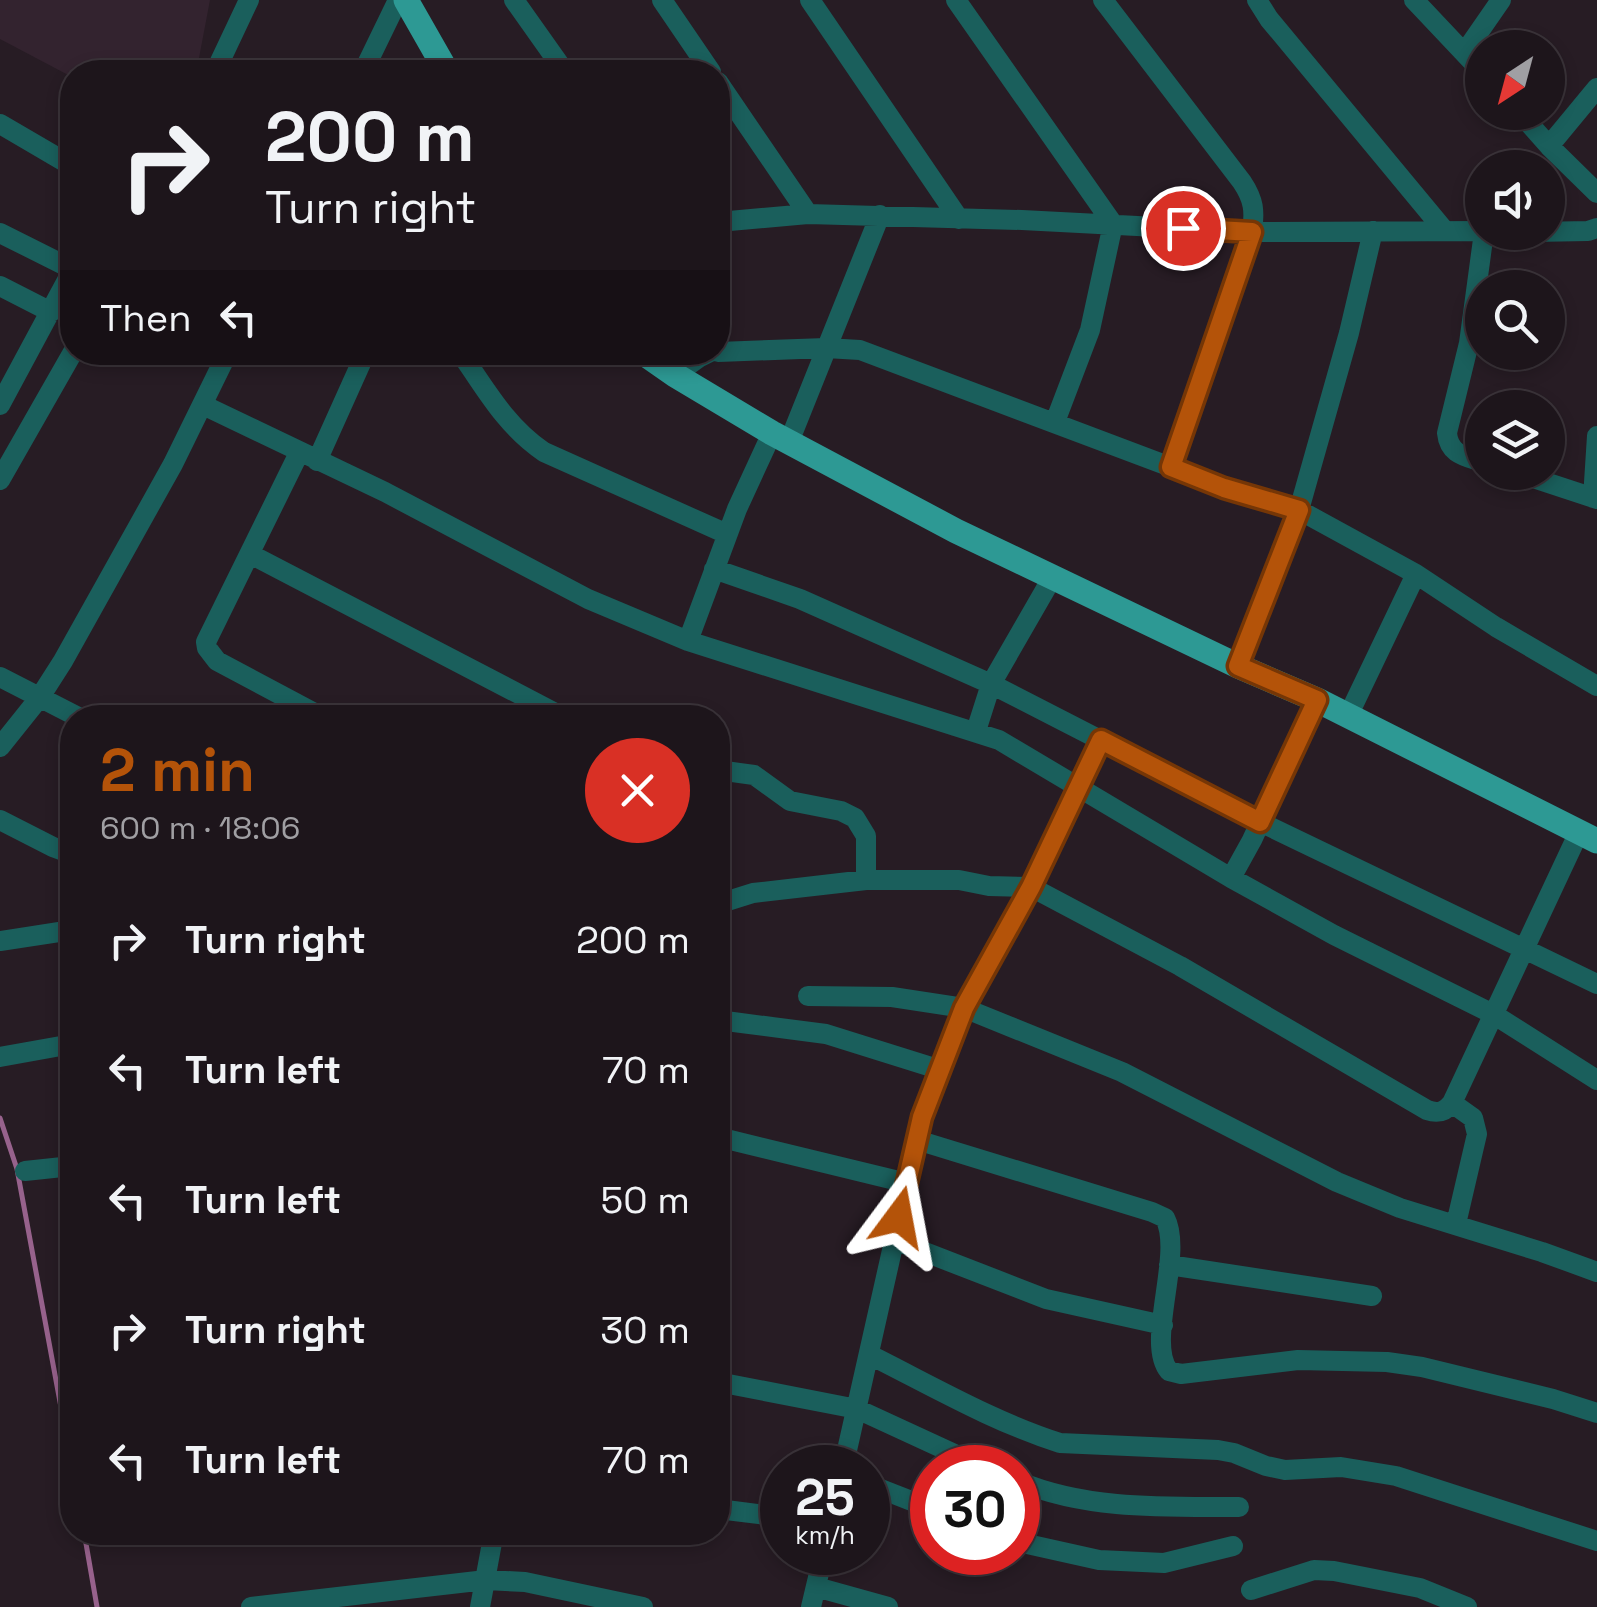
<!DOCTYPE html>
<html lang="en">
<head>
<meta charset="utf-8">
<style>
  :root { --surface:#1d151b; --page:#251e24; --text:#f1f3f6; --muted:#a09fa3; --line:#3b343a; --accent:#b45309 }
  body { margin:0; font-family:"Space Grotesk",sans-serif; background:var(--page); color:var(--text); height:100vh; display:flex; flex-direction:column; font-size:38px; white-space:nowrap }
  * { box-sizing:border-box; margin:0 }
  p { font-size:32px; color:var(--muted) }
  .icon { flex:none; width:55px; height:55px; fill:none; stroke:currentColor; stroke-width:2; stroke-linecap:round; stroke-linejoin:round }
  .map { position:relative; flex:1; overflow:hidden }
  .drawer { position:absolute; left:60px; top:705px; width:670px; height:840px; display:flex; flex-direction:column; background:var(--surface); border-radius:40px; box-shadow:0 5px 15px #0003,0 0 0 2px var(--line) }
  .drawer>* { flex:none }
  .banner { position:absolute; left:60px; top:60px; width:670px; height:305px; border-radius:40px; box-shadow:0 5px 15px #0003,0 0 0 2px var(--line); background:#1d151b; color:var(--text); overflow:hidden }
  .needle { width:65px; rotate:216deg }
  .buttons { position:absolute; left:1465px; top:30px; display:grid; gap:20px }
  .buttons a { display:grid; place-items:center; width:100px; height:100px; border-radius:50%; background:var(--surface); box-shadow:0 5px 15px #0003,0 0 0 2px var(--line); font-size:50px }
  .speed { position:absolute; left:760px; top:1445px; display:flex; gap:20px; font-size:50px; font-weight:700; text-align:center }
  .speed>* { display:grid; place-content:center; width:130px; height:130px; border-radius:50%; background:var(--surface); box-shadow:0 5px 15px #0003,0 0 0 2px var(--line); line-height:1 }
  .speed small { font-size:25px; font-weight:400 }
  .speed .limit { border:15px solid #d22; background:#fff; color:#111 }
  .pin { position:absolute; display:grid; place-items:center; width:85px; height:85px; color:#fff; margin:-42px; border:5px solid #fff; border-radius:50%; box-shadow:0 2px 10px #0007 }
  .me { position:absolute; width:110px; margin:-55px; rotate:13deg; stroke-linejoin:round; filter:drop-shadow(0 0 8px #0008) }
  .turn { display:flex; align-items:center; gap:35px; height:210px; padding:0 40px; font-size:45px }
  .turn .icon { width:130px; height:130px; stroke-width:2.5 }
  .turn b { display:block; font-size:70px; line-height:85px }
  .then { display:flex; align-items:center; height:95px; padding:0 40px; background:#0003; gap:20px; font-size:38px }
  .round { display:grid; place-items:center; flex:none; width:105px; height:105px; border-radius:52px; background:var(--page) }
  .headline { display:flex; align-items:center; justify-content:space-between; height:170px; padding:0 40px }
  h1 { font-size:60px; font-weight:800; line-height:75px; color:var(--accent) }
  ul { padding:0; list-style:none }
  li { display:flex; align-items:center; gap:30px; height:130px; padding:0 40px }
  li div { flex:1 }
  li b { display:block; font-size:38px }
  li em { font-style:normal }
  .map>svg:first-child { display:block }
  .built { fill:#33232f }
  .lines { fill:none; stroke-linecap:round; stroke-linejoin:round }
  .stream { stroke:#97628c; stroke-width:5 }
  .minor { stroke:#1a5f5c; stroke-width:20 }
  .major { stroke:#2d9994; stroke-width:25 }
  .route-casing { stroke:#753606; stroke-width:25 }
  .route { stroke:#b45309; stroke-width:18 }
</style>
</head>
<body>
<div class="map">
<svg width="1597" height="1607" viewBox="0 0 1597 1607">
  <rect width="100%" height="100%" fill="#271c24"/>
  <path class="built" d="M0,0h210l-11,58 -6,14h-121v5l-72,-38z"/>
  <g class="lines">
    <path class="stream" d="M0,1118l17,51 55,298
      M84,1532l13,75"/>
    <path class="minor" d="M514,0l51,72
      M662,0l49,72
      M810,0l149,219
      M956,0l157,224 -23,106 -35,92
      M1103,0l139,182c12,18 13,29 10,50l-81,235
      M1257,0l12,19 175,211
      M1414,0l68,72
      M1465,52l36,-52
      M215,72l34,-72
      M363,72l35,-72
      M718,82l90,132
      M1519,112l30,34 48,47
      M0,124l72,42
      M1549,146l48,-58
      M718,222l90,-8 214,6 230,12 230,-1
      M1533,232l55,-1 9,-3
      M0,233l72,36
      M0,286l51,26
      M460,352c26,38 46,74 84,100l183,82
      M718,352l108,-4 34,2 364,137 75,23 117,64 80,53 101,59
      M675,375l25,-18 10,-5
      M0,405l72,-134
      M203,405l182,87 203,107 100,42 311,99 232,138 103,57 159,79 104,66
      M789,442l91,-227
      M299,453l-93,189 1,6 10,13 107,57
      M317,461l49,-109
      M1482,462c-18,-6 -33,-8 -35,-29l22,-90 15,-111
      M1515,472l82,27
      M0,480l73,-128
      M1593,498l4,-62
      M250,554l315,164
      M714,569l86,30 191,85 269,138 337,162
      M688,641l49,-132 35,-76
      M1238,666l61,-156 50,-177 24,-102
      M0,677l80,41
      M1348,716l68,-142
      M976,731l15,-47 61,-106
      M0,747l40,-50 23,-36 110,-197 55,-112
      M718,770l36,5 36,26 51,10 14,7 11,18v44
      M0,820l53,27 19,7
      M1231,878l21,-38 65,-140
      M718,904l35,-11 113,-13h93l30,6 42,1 149,79 247,144c11,4 18,2 25,-7l127,-271
      M0,941l72,-11
      M808,996l84,1 72,11 158,64 215,110 63,26 142,44 55,20
      M718,1020l108,14 115,36
      M0,1057l72,-13
      M1452,1103l21,15 4,16 -21,90
      M718,1137l189,46
      M917,1140l235,72 13,6c19,36 -20,125 4,153l12,3 117,-14 89,2 35,5 131,32 44,14
      M25,1171l47,-5
      M894,1240l152,59 117,26
      M1169,1265l203,31
      M870,1355c62,31 124,67 190,88l158,7 16,3 32,13 19,4 56,-3 55,9 201,65
      M718,1382l139,27 128,59
      M843,1468l79,-351 42,-109 67,-121 70,-147
      M1018,1481c68,29 147,26 221,26
      M868,1484l64,25
      M718,1509l64,8
      M1018,1542l81,18 65,3 69,-17
      M816,1587l72,20
      M1251,1590l63,-20 20,1 86,17 47,19
      M251,1607l235,-27 39,2 118,25
      M480,1607l14,-75
      M811,1607l13,-55"/>
    <path class="major" d="M406,0l41,72
      M642,352l33,23 97,58 184,98 282,135 79,34 280,141"/>
  </g>
  <g class="lines">
    <g class="route-casing">
      <path id="route" d="M899,1217l23,-100 42,-109 67,-121 70,-147 159,82 57,-122 -79,-34 61,-156 -75,-22 -53,-21 81,-235 -69,-4"/>
    </g>
    <use href="#route" class="route"/>
  </g>
</svg>
<div class="buttons">
<a><svg class="needle" viewBox="-14 -14 28 28"><path d="M0-13l5 13h-10z" fill="#e53935"/><path d="M0 13l5-13h-10z" fill="#a09fa3"/></svg></a>
<a><svg class="icon" aria-label="sound" viewBox="0 0 24 24"><path d="M4 9h4l5-4v14l-5-4H4zM17 9q2 3 0 6"/></svg></a>
<a><svg class="icon" aria-label="search" viewBox="0 0 24 24"><circle cx="10" cy="10" r="6"/><path d="M15 15l6 6"/></svg></a>
<a><svg class="icon" aria-label="layers" viewBox="0 0 24 24"><path d="M12 4l9 5-9 5-9-5zM3 14l9 5 9-5"/></svg></a>
</div>
<div class="speed"><div>25<small>km/h</small></div><div class="limit">30</div></div>
<div class="pin" style="left:1183px;top:228px;background:#d93025"><svg class="icon" aria-label="arrive" viewBox="0 0 24 24"><path d="M6 21V4h12l-3 4 3 4H6"/></svg></div>
<svg class="me" style="left:899px;top:1217px" viewBox="-20 -20 40 40"><path d="M0-17L14 15 0 8-14 15z" fill="#b45309" stroke="#fff" stroke-width="4"/></svg>
<div class="banner">
<div class="turn"><svg class="icon" aria-label="right" viewBox="0 0 24 24"><path d="M7 20v-9h11M14 6l5 5-5 5"/></svg><div><b>200 m</b>Turn right</div></div>
<div class="then">Then<svg class="icon" aria-label="left" viewBox="0 0 24 24"><path d="M17 20v-9H6M10 6l-5 5 5 5"/></svg></div>
</div>
<section class="drawer">
<div class="headline"><div><h1>2 min</h1><p>600 m · 18:06</p></div><a class="round" style="background:#d93025;color:#fff"><svg class="icon" aria-label="close" viewBox="0 0 24 24"><path d="M6 6l12 12M18 6L6 18"/></svg></a></div>
<ul>
<li><svg class="icon" aria-label="right" viewBox="0 0 24 24"><path d="M7 20v-9h11M14 6l5 5-5 5"/></svg><div><b>Turn right</b></div><em>200 m</em></li>
<li><svg class="icon" aria-label="left" viewBox="0 0 24 24"><path d="M17 20v-9H6M10 6l-5 5 5 5"/></svg><div><b>Turn left</b></div><em>70 m</em></li>
<li><svg class="icon" aria-label="left" viewBox="0 0 24 24"><path d="M17 20v-9H6M10 6l-5 5 5 5"/></svg><div><b>Turn left</b></div><em>50 m</em></li>
<li><svg class="icon" aria-label="right" viewBox="0 0 24 24"><path d="M7 20v-9h11M14 6l5 5-5 5"/></svg><div><b>Turn right</b></div><em>30 m</em></li>
<li><svg class="icon" aria-label="left" viewBox="0 0 24 24"><path d="M17 20v-9H6M10 6l-5 5 5 5"/></svg><div><b>Turn left</b></div><em>70 m</em></li>
</ul>
</section>
</div>
</body>
</html>
